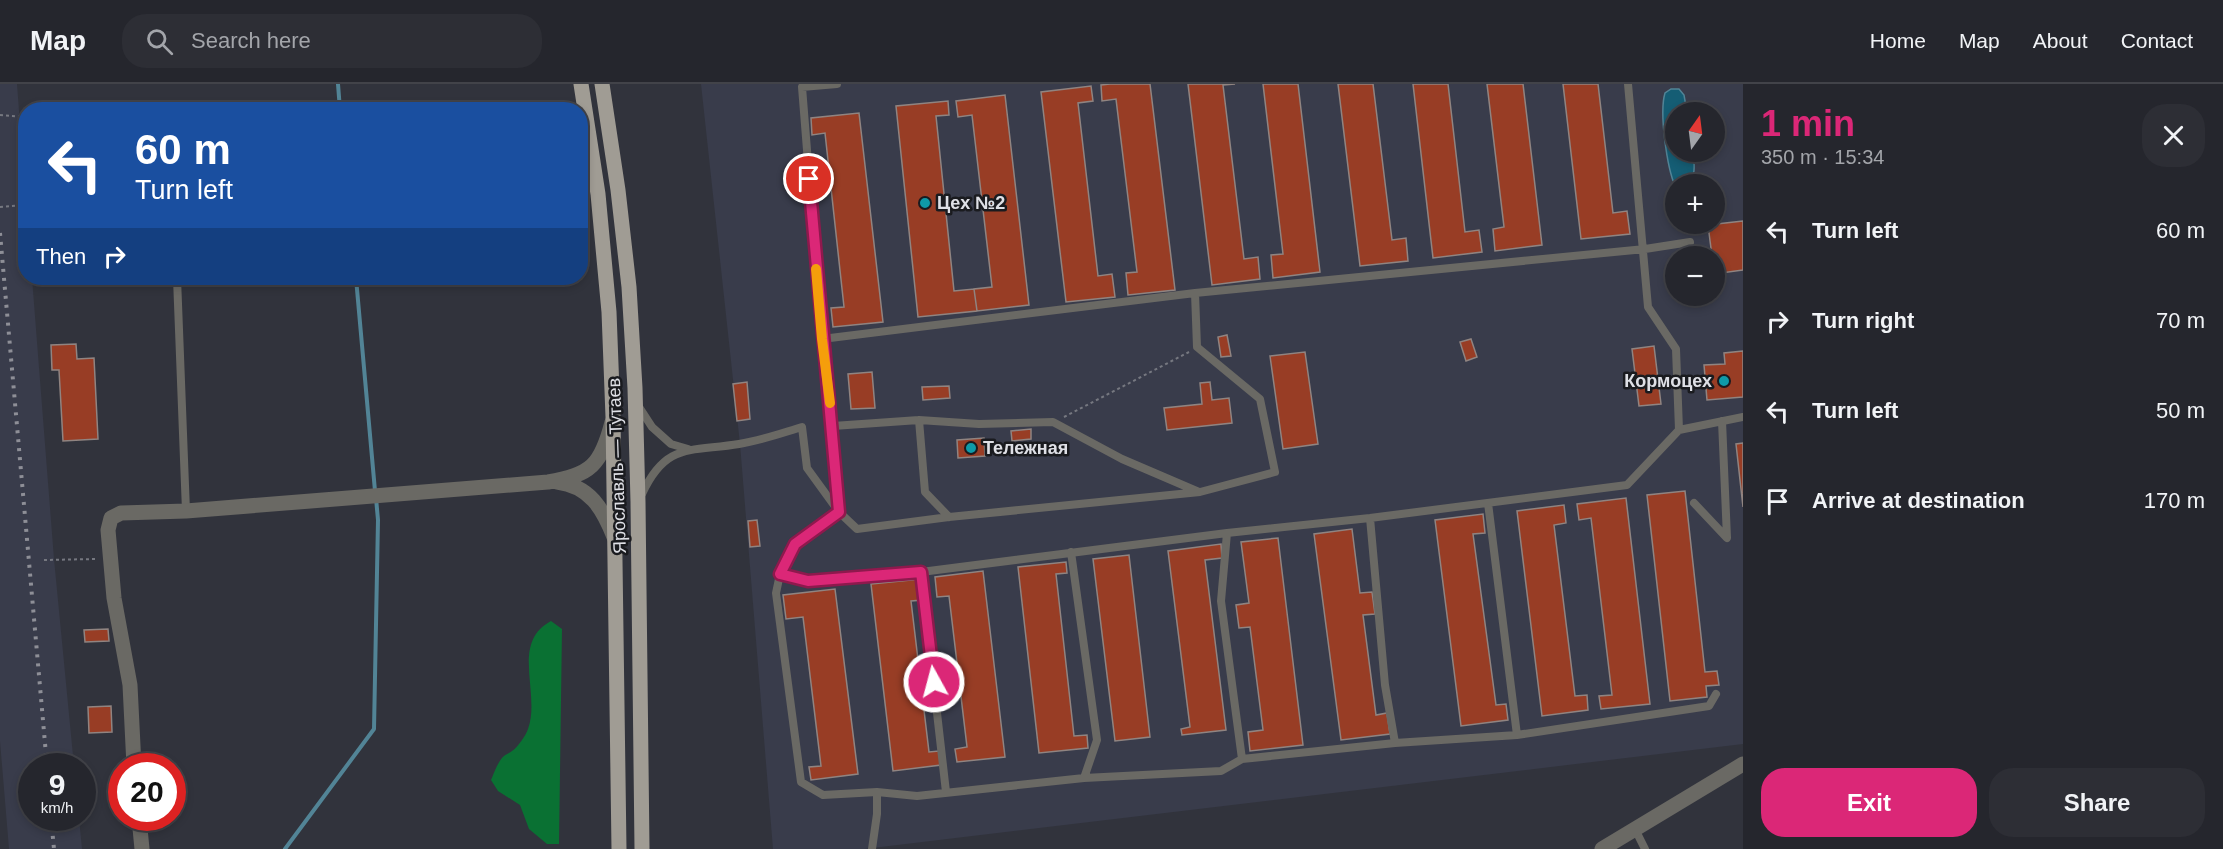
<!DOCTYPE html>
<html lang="en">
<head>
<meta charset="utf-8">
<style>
  :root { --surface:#25262d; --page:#2d2e35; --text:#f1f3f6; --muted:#a3a5aa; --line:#424349; --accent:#db2777 }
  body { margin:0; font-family:Helvetica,sans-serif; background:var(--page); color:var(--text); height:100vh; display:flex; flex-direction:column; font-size:22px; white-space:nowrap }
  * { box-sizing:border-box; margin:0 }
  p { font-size:20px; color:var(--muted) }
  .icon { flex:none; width:33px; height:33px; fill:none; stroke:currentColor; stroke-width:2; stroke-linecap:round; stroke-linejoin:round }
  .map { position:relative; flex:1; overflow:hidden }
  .details { display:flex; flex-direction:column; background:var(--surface); width:480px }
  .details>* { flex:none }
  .banner { position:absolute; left:18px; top:18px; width:570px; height:183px; border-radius:24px; box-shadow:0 3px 9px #0003,0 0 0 2px var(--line); background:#1a4fa0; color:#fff; overflow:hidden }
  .needle { width:39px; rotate:14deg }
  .fabs { position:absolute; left:1665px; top:18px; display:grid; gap:12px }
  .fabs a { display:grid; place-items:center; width:60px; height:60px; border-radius:50%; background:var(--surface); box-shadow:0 3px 9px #0003,0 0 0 2px var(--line); font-size:30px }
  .speed { position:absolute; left:18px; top:669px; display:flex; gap:12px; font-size:30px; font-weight:700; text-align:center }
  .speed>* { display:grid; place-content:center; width:78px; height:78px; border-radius:50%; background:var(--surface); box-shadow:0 3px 9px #0003,0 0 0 2px var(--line); line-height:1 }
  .speed small { font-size:15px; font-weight:400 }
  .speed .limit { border:9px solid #d22; background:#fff; color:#111 }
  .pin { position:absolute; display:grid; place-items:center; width:51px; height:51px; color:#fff; margin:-26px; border:3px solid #fff; border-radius:50%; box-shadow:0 2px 6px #0007 }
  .me { position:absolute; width:66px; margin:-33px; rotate:353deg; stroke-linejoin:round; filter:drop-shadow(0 0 4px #0008) }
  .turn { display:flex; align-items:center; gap:21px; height:126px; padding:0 18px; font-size:27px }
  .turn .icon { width:78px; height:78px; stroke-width:2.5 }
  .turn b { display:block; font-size:42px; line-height:51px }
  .then { display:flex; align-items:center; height:57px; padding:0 18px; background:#0003; gap:12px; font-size:22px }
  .round { display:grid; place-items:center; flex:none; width:63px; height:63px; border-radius:24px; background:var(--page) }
  .headline { display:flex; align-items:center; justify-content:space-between; height:102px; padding:0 18px }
  h1 { font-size:36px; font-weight:600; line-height:45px; color:var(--accent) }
  .cta { display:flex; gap:12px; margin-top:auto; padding:12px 18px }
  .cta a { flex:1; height:69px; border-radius:24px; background:var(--accent); color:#fff; font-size:24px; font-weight:600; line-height:69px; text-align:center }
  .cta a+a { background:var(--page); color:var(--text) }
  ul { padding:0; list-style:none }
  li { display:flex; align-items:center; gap:18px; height:90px; padding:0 18px }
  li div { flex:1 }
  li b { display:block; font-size:22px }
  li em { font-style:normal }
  header { display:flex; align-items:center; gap:36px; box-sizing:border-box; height:84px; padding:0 30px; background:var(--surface); border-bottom:2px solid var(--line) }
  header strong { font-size:28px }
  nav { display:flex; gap:33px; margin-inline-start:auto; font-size:21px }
  .search { width:420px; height:54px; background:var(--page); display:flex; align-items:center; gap:15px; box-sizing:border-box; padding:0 21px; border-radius:24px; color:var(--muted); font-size:22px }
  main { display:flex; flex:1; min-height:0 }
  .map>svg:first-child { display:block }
  .built { fill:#393c4b; fill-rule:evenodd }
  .forest { fill:#0a7133 }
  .water { fill:#155d74; stroke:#528496; stroke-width:1.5 }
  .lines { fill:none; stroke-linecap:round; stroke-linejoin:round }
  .stream { stroke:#528496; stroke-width:4 }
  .building { fill:#983d25; stroke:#908481; stroke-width:1.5 }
  .path { stroke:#767880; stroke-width:2; stroke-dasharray:3 3; stroke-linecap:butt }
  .service { stroke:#6a6964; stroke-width:8 }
  .minor { stroke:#6a6964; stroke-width:15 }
  .tertiary { stroke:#6a6964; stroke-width:15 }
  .primary { stroke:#a09c94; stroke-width:15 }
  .rail { stroke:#8e8f97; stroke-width:4; stroke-dasharray:3 6; stroke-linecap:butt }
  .route-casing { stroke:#8e194d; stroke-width:15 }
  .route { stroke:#db2777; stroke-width:10 }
  .slow { stroke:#f59e0b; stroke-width:10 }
  .culture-dot { fill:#0f9aa8; stroke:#1a1b1f; stroke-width:2 }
  .labels { text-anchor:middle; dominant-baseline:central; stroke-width:5; stroke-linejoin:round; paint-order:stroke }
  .poi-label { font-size:18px; font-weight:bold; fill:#dfe0e6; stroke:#1a1b1f; text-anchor:start }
  .street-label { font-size:18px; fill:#dfe0e6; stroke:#1a1b1f }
</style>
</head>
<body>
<header>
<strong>Map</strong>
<div class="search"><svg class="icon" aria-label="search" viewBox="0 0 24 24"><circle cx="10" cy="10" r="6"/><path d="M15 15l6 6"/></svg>Search here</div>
<nav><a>Home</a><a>Map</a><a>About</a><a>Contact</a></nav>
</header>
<main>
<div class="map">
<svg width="1743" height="765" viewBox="0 0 1743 765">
  <rect width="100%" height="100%" fill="#31333c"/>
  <path class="built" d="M0,0h17l8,107 1,87h6l22,281 20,207h-42v52h47l3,31h-73l-9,-108z
    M701,0h1042v660l-879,105h-91l-33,-405zM1676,28h38v40h-38zM1676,100h38v40h-38zM1676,172h38v40h-38z"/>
  <path class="forest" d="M551,537l11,8 -3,215h-12l-18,-15 -9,-24 -22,-14 -7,-11c3,-7 7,-19 13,-24 2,-2 6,-3 8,-5 6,-4 14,-16 16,-22 13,-36 -18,-86 23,-108z"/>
  <path class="water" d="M1671,5h8l5,6 3,17h-11v40h17c1,11 4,24 -6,32h-11l-1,2c-8,-19 -16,-73 -10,-93z"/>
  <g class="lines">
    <path class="stream" d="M338,0l2,26
      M356,194l19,213
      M285,765l89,-120 4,-209 -2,-22"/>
  </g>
  <path class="building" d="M1110,0h40l25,206 -47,5 -2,-22 11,-1 -21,-173 -14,2 -1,-16z
    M1188,0h47l-12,1 21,174 14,-2 2,22 -48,6z
    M1263,0h35l22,188 -47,6 -2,-23 12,-1z
    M1338,0h35l19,156 14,-2 2,23 -48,5z
    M1413,0h35l17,148 14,-2 3,22 -49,6z
    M1487,0h36l19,161 -47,6 -2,-22 11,-2z
    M1563,0h35l15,129 14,-2 3,23 -49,5z
    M1091,2l2,15 -15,2 20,173 14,-2 3,23 -49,5 -25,-210z
    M1005,11l24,210 -52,6 -3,-22 18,-2 -20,-172 -14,2 -2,-16z
    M948,17l1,14 -13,1 18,175 20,-2 3,22 -59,6 -22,-211z
    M859,29l24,209 -50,5 -2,-19 13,-1 -19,-174 -13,2 -1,-17z
    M1743,137v49l-29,4v-18h-2l-4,-31z
    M1227,251l4,21 -10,1 -3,-20z
    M1471,255l6,18 -11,4 -6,-19z
    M76,260l1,15 17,-1 4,81 -35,2 -4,-71h-7l-1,-25z
    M1654,262l7,58 -22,2 -7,-57z
    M1743,267v46l-36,3 -3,-35 21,-1 -1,-11z
    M1305,268l13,92 -35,5 -13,-93z
    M872,288l3,36 -24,1 -3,-35z
    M747,298l3,37 -13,2 -4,-37z
    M1210,298l2,18 17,-2 3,25 -65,7 -3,-22 38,-4 -2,-21z
    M949,302l1,12 -27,2 -1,-13z
    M1031,345v10l-19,2 -1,-10z
    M984,354l1,18 -27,2 -1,-18z
    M1743,359v64l-7,-63z
    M1685,407l20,181 12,-1 2,14 -13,1 1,11 -37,4 -23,-206z
    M1626,414l24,206 -49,5 -2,-13 13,-1 -21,-177 -12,2 -2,-16z
    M1564,421l2,18 -12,2 21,171 12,-1 1,15 -46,6 -25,-205z
    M1483,430l2,19 -12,1 23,171 10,-1 2,16 -47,6 -26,-206z
    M757,436l3,26 -10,1 -2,-26z
    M1352,445l8,64 12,-1 3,22 -12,1 13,100 11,-2 3,21 -49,6 -27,-206z
    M1278,454l25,207 -53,6 -2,-19 15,-2 -13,-103 -11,1 -3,-23 13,-2 -8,-61z
    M1221,460l1,14 -17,2 21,170 -44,5 -1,-6 9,-2 -22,-176z
    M1129,471l21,182 -35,4 -22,-182z
    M1066,478l1,11 -11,1 18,162 13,-1 1,13 -49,5 -21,-186z
    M983,487l22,186 -48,5 -2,-13 12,-2 -18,-151 -12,1 -2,-20z
    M921,495l2,21 -12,1 18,151 10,-1 2,14 -48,6 -22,-187z
    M835,505l23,185 -47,6 -2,-13 12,-1 -18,-149 -17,2 -3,-24z
    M108,545l1,12 -24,1 -1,-12z
    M111,622l1,26 -23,1 -1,-26z"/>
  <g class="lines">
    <path class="path" d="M0,31l26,2
      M0,123l26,-2
      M1064,333l125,-65
      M44,476l52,-1"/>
    <path class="service" d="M177,194l9,233
      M822,255l373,-46 450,-44 45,-7
      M639,323l13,20 19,17 17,5
      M919,336l-86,6 6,86 -43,33 -16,29 28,7 113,-9 306,-39 143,-15 257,-33 52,-55 -3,-81 -28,-42 -20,-223
      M833,342l-11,-87 -20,-252 35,-3
      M1679,346l64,-13
      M642,410c24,-52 48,-42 97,-50 21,-3 43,-11 63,-17l5,41 32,44 18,17 92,-12 251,-25 75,-20 -15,-73 -63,-52 -2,-54
      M1488,419l29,232
      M1694,419l33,35 -5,-117
      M949,433l-24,-25 -6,-72 60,4 74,-2 69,37 77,33
      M1370,434l15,167 10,58
      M1227,449l-6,68 21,158
      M1071,468l26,188 -13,38
      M921,488l25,220
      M780,490l-4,19 25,189 22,13 54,-3 40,4 167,-18 137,-7 21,-12 153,-16 122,-8 192,-29 7,-12
      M1635,745l10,20
      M872,765l5,-35v-22"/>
    <path class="minor" d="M557,398c33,4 46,27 57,55
      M134,682l-4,-81 -16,-87 -6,-68 3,-12 10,-5 65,-2 362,-29c43,-7 53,-17 64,-60
      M139,734l3,31"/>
    <path class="tertiary" d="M1602,765l141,-85"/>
    <path class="primary" d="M581,0l17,110 11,118 4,105 6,432
      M602,0l16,106 11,97 6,101 3,114 4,347"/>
    <path class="rail" d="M0,149l47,533
      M51,734l3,31"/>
  </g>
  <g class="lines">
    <g class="route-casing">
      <path id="route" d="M809,95l30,333 -44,32 -15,30 28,7 113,-9 13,110"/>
    </g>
    <use href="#route" class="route"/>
    <path class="slow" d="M816,185l6,70 8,64"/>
  </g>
  <g class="culture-dot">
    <circle cx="925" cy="119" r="6"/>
    <circle cx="1724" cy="297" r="6"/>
    <circle cx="971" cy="364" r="6"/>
  </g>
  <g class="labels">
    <g class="poi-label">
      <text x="937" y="119">Цех №2</text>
      <text x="1712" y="297" text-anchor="end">Кормоцех</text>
      <text x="983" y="364">Тележная</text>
    </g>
    <g class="street-label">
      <text transform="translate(617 382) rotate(-92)">Ярославль — Тутаев</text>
    </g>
  </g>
</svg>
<div class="fabs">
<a><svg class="needle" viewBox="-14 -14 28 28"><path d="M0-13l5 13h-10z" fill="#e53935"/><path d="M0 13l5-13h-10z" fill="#a3a5aa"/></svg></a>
<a>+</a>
<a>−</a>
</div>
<div class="speed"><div>9<small>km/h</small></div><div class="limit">20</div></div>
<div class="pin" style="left:809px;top:95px;background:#d93025"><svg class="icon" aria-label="arrive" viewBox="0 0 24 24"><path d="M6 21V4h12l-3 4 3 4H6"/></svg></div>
<svg class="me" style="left:934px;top:598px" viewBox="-20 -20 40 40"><circle r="17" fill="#db2777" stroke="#fff" stroke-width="3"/><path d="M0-11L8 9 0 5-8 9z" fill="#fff"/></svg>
<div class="banner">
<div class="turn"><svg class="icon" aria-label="left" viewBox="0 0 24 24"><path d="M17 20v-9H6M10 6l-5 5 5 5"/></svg><div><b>60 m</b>Turn left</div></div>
<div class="then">Then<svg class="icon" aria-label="right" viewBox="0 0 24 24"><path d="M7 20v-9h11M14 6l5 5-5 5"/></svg></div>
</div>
</div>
<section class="details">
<div class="headline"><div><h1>1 min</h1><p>350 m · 15:34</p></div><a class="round"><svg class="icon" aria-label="close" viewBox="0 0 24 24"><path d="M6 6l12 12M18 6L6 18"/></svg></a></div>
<ul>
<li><svg class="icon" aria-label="left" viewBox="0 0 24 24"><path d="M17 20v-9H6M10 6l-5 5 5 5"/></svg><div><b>Turn left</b></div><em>60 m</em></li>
<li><svg class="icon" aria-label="right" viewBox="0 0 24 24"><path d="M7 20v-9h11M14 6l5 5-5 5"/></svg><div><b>Turn right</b></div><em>70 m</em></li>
<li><svg class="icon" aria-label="left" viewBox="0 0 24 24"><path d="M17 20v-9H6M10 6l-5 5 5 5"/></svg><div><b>Turn left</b></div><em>50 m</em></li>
<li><svg class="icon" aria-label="arrive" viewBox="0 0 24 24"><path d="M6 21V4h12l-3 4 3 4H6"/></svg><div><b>Arrive at destination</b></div><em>170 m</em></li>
</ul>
<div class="cta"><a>Exit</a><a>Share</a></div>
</section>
</main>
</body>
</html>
